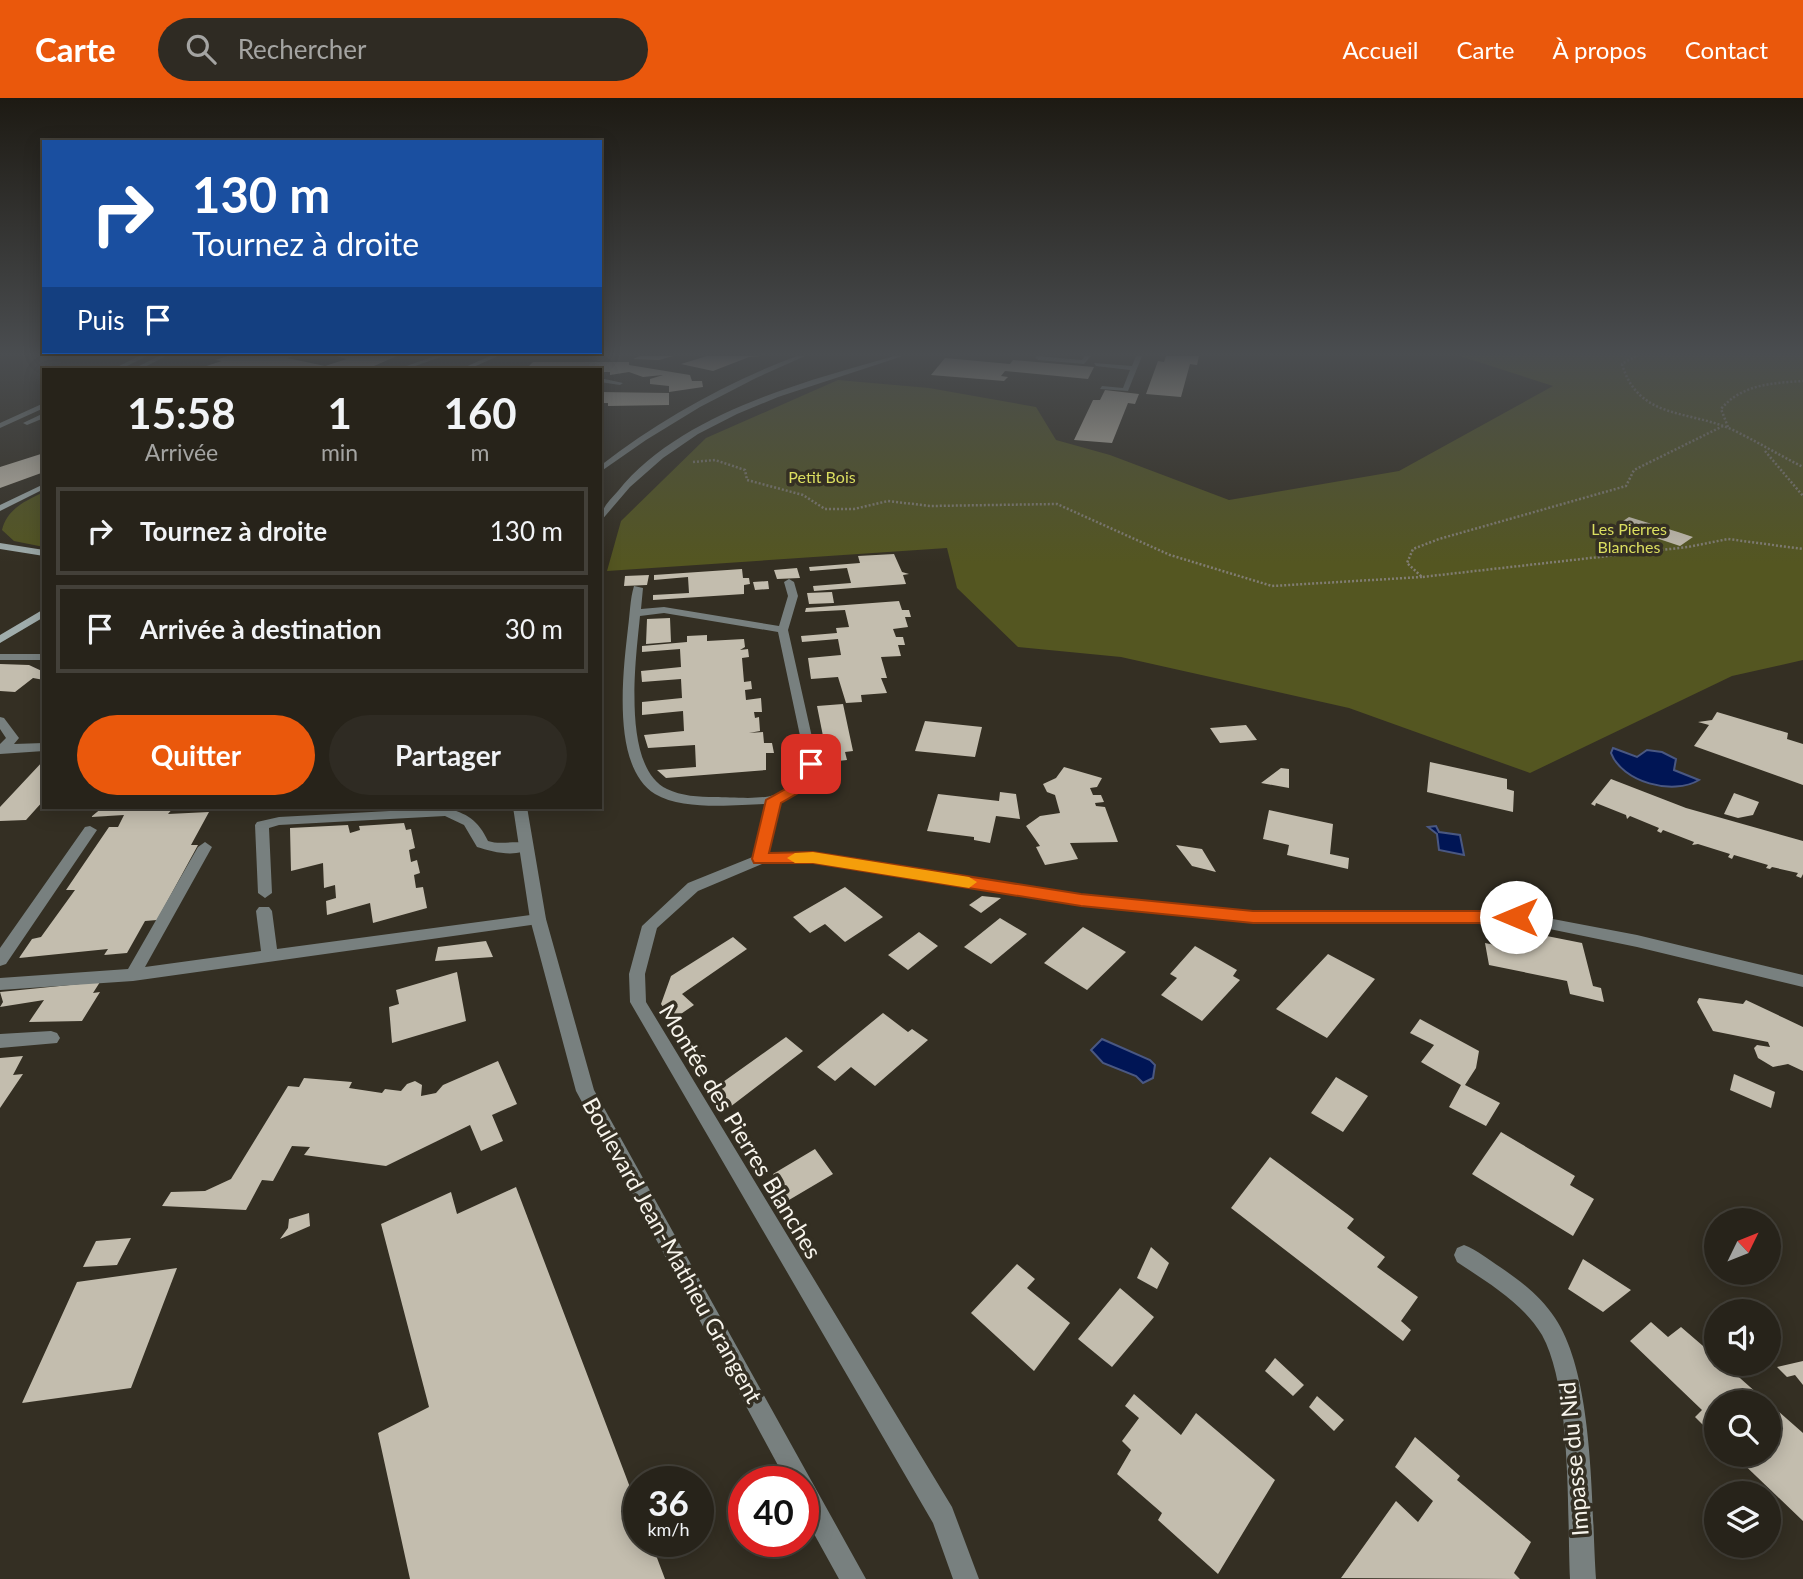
<!DOCTYPE html>
<html lang="fr">
<head>
<meta charset="utf-8">
<style>
  :root { --surface:#27231a; --page:#2f2b23; --text:#f1f3f6; --muted:#a4a4a2; --line:#434039; --accent:#ea580c }
  body { margin:0; font-family:Lato,sans-serif; background:var(--page); color:var(--text); height:100vh; display:flex; flex-direction:column; font-size:26px; white-space:nowrap }
  * { box-sizing:border-box; margin:0 }
  p { font-size:23px; color:var(--muted) }
  .icon { flex:none; width:38px; height:38px; fill:none; stroke:currentColor; stroke-width:2; stroke-linecap:round; stroke-linejoin:round }
  .map { position:relative; flex:1; overflow:hidden }
  .details { position:absolute; left:42px; top:270px; width:560px; height:441px; display:flex; flex-direction:column; background:var(--surface); border-radius:0px; box-shadow:0 4px 18px #0003,0 0 0 2px var(--line) }
  .details>* { flex:none }
  .banner { position:absolute; left:42px; top:42px; width:560px; height:214px; border-radius:0px; box-shadow:0 4px 18px #0003,0 0 0 2px var(--line); background:#1a4fa0; color:#fff; overflow:hidden }
  .needle { width:46px; rotate:47deg }
  .tools { position:absolute; left:1704px; top:1110px; display:grid; gap:14px }
  .tools a { display:grid; place-items:center; width:77px; height:77px; border-radius:50%; background:var(--surface); box-shadow:0 4px 18px #0003,0 0 0 2px var(--line); font-size:35px }
  .speed { position:absolute; left:623px; top:1368px; display:flex; gap:14px; font-size:35px; font-weight:700; text-align:center }
  .speed>* { display:grid; place-content:center; width:91px; height:91px; border-radius:50%; background:var(--surface); box-shadow:0 4px 18px #0003,0 0 0 2px var(--line); line-height:1 }
  .speed small { font-size:18px; font-weight:400 }
  .speed .limit { border:10px solid #d22; background:#fff; color:#111 }
  .pin { position:absolute; display:grid; place-items:center; width:60px; height:60px; color:#fff; margin:-30px; border-radius:14px; box-shadow:0 4px 10px #0006 }
  .me { position:absolute; width:77px; margin:-38px; rotate:270deg; stroke-linejoin:round; filter:drop-shadow(0 0 5px #0008) }
  .turn { display:flex; align-items:center; gap:24px; height:147px; padding:0 35px; font-size:32px }
  .turn .icon { width:91px; height:91px; stroke-width:2.5 }
  .turn b { display:block; font-size:49px; line-height:60px }
  .then { display:flex; align-items:center; height:66px; padding:0 35px; background:#0003; gap:14px; font-size:26px }
  .eta { display:flex; justify-content:space-evenly; align-items:center; height:119px; text-align:center }
  .eta b { font-size:42px; font-weight:700; line-height:49px }
  .button { display:flex; gap:14px; margin-top:auto; padding:14px 35px }
  .button a { flex:1; height:80px; border-radius:42px; background:var(--accent); color:#fff; font-size:28px; font-weight:700; line-height:80px; text-align:center }
  .button a+a { background:var(--page); color:var(--text) }
  ul { padding:0; list-style:none }
  li { display:flex; align-items:center; gap:21px; height:88px; margin:0 14px 10px; padding:0 21px; border:4px solid var(--line); border-radius:0px }
  li div { flex:1 }
  li b { display:block; font-size:26px }
  li em { font-style:normal }
  header { display:flex; align-items:center; gap:42px; box-sizing:border-box; height:98px; padding:0 35px; background:var(--accent); color:#fff }
  header strong { font-size:33px }
  nav { display:flex; gap:38px; margin-inline-start:auto; font-size:24px }
  .search { width:490px; height:63px; background:var(--page); display:flex; align-items:center; gap:18px; box-sizing:border-box; padding:0 24px; border-radius:38px; color:var(--muted); font-size:26px }
  .map>svg:first-child { display:block }
  .green { fill:#545621 }
  .water { fill:#001555; stroke:#4a5882; stroke-width:2 }
  .building { fill:#c3bdae }
  .lines { fill:none; stroke-linecap:round; stroke-linejoin:round }
  .path { stroke:#817d73; stroke-width:2.5; stroke-dasharray:2 2; stroke-linecap:butt }
  .service { fill:#78807f; fill-rule:evenodd }
  .pedestrian { fill:#78807f; fill-rule:evenodd }
  .minor { fill:#78807f; fill-rule:evenodd }
  .tertiary { fill:#78807f; fill-rule:evenodd }
  .secondary { fill:#a0adac; fill-rule:evenodd }
  .route { fill:#ea580c; stroke:#983908; stroke-width:2 }
  .slow { fill:#f59e0b }
  .labels { text-anchor:middle; dominant-baseline:central; stroke-width:7; stroke-linejoin:round; paint-order:stroke }
  .far-park-label { font-size:16px; fill:#dbde60; stroke:#342f23 }
  .near-street-label { font-size:23px; fill:#f7f4ec; stroke:#342f23 }
</style>
</head>
<body>
<header>
<strong>Carte</strong>
<div class="search"><svg class="icon" aria-label="search" viewBox="0 0 24 24"><circle cx="10" cy="10" r="6"/><path d="M15 15l6 6"/></svg>Rechercher</div>
<nav><a>Accueil</a><a>Carte</a><a>À propos</a><a>Contact</a></nav>
</header>
<div class="map">
<svg width="1803" height="1481" viewBox="0 0 1803 1481">
  <rect width="100%" height="100%" fill="#342f23"/>
  <path class="green" d="M1460,258h343v304l-71,16 -202,97 -181,-65 -228,-51 -103,-10 -61,-59 -10,-40 -340,23 14,-50 85,-83 132,-58 91,8 107,19 20,33 54,15 119,45 170,-29 154,-85z
    M44,394v55l-30,-6 -12,-11c5,-21 23,-29 42,-38z"/>
  <path class="water" d="M1613,650l24,9 10,-7 15,2 14,7 -2,11 25,10c-26,16 -77,2 -88,-27z
    M1436,728l3,6 21,3 4,20 -25,-5 -2,-16 -9,-7z
    M1102,941l48,21 5,5 -2,13 -10,5 -7,-7 -33,-13 -12,-13z"/>
  <path class="building" d="M228,258h65l-6,2 38,8 22,-7 -11,-3h61l-30,13h-170l25,-8 -7,-1z
    M640,258h33l-14,4 -26,-1z
    M707,258h54l-12,1 -36,14 -32,-7z
    M1166,258h33l-2,9 -7,-1 -9,33 -35,-3 12,-33 6,1z
    M945,260l65,6 3,-4 81,7 -6,12 -83,-8 -4,5 7,1 -4,4 -73,-6z
    M533,264h96v3l61,10 2,6h10l1,6 -34,5v-6l-19,-2v-5l13,-4 -20,2 -14,-5 -19,3v-3h-10v-3h-74z
    M1105,292l34,4 -4,10 -7,-1 -16,40 -38,-3 19,-40h7z
    M600,294l69,1v12l-61,1v-3h-8z
    M44,355v19l-44,16v-21z
    M1629,419l49,15 15,5 -13,9 -63,-21z
    M894,456l8,18 7,2 -6,1 3,9 -92,7 -1,-5 38,-3 -4,-15 -37,3 -1,-4 51,-4 -2,-7z
    M797,470l3,10 -23,1 -3,-9z
    M742,471l1,9h6l1,6 -6,1v9l-91,6v-5l36,-2 -1,-16 -34,3v-5z
    M649,477l-2,10 -23,1 1,-10z
    M768,483l1,8 -14,1 -2,-8z
    M832,494l2,11 -25,1 -2,-11z
    M899,503l3,9h7l2,7h-6l3,10 -15,2 3,8h7l2,8h-7l3,11 -20,1 6,21h-6l6,15 -26,2 1,7 -16,1 -8,-26 -27,2 -3,-21 33,-3 -3,-16 -36,3 -1,-6 36,-3 -1,-5 13,-1 -4,-17 -40,2 1,-4z
    M670,520l1,24 -25,2 1,-25z
    M707,537v6l37,-2 1,8 -5,3 8,-1 1,8 -7,1 2,24 7,-1 1,8 -7,1 1,10 15,-2 1,14h-8l1,6 4,-1 1,14 -11,2 14,-1 1,11h8l2,10h-8v17l-100,8 -9,-8 39,-3 -1,-22 -47,3 -4,-13 40,-4 -1,-20 -41,4v-13l40,-4 -1,-19 -39,3 -1,-11 40,-4 -1,-18 -38,3v-6l45,-4v-6z
    M0,566l29,1 15,7v8l-11,-2 -18,14 -15,-1z
    M843,606l10,47 -8,1 2,8 -9,1 1,3 -4,1 -2,-4h-5l-11,-55z
    M1717,614l71,21 -1,6 16,5v41l-109,-39 15,-21 -11,-3 14,-2z
    M925,623l57,6 -7,30 -60,-6z
    M1246,627l11,15 -37,3 -10,-15z
    M44,662v40l-18,20 -26,1v-14z
    M1430,664l77,17v10l7,2 -1,21 -86,-20z
    M1064,669l38,11 -5,9 -7,1 3,7h8l3,7 -9,1 1,3 9,1 13,35 -48,1 8,16 -33,6 -9,-18 4,-1 -14,-20 14,-10 20,-3 -5,-18 -8,-3 -4,-8 13,-6z
    M1281,670l8,1v19l-28,-5z
    M1611,681l75,29 117,33v33l-2,4 -5,-2 2,-3 -26,-6 -2,2 -4,-1 2,-3 -34,-10 -2,4 -4,-2 2,-3 -32,-10 -6,1 2,-3 -31,-12 -2,3 -4,-2 2,-3 -29,-12 -3,3 -1,-4 -30,-12 -1,3 -4,-2z
    M1000,694l16,2 4,25 -24,-3 -6,27 -16,-3v-3l-47,-6 11,-37 61,7z
    M1734,695l25,9 -6,13 -15,3 -14,-4z
    M103,709h71l-6,7 41,-2 -18,33h7l-41,75 -12,1 -18,32 -23,2 4,-6 -89,9 13,-19 9,-2 34,-47h-9l43,-63h9l6,-12 -33,2z
    M1269,712l64,14 -3,30 19,4 -1,11 -61,-14 2,-10 -26,-6z
    M404,725l2,7 5,-1 4,19 -6,2 2,12 6,-2 3,13 -6,2 2,13 7,-1 4,21 -54,15 -3,-20 -43,12 -1,-14 10,-3 -1,-13 -11,3 -1,-25 -32,8 -1,-43 58,-3 2,8 10,-3 -1,-4z
    M1176,747l26,4 14,23 -24,-6z
    M845,789l38,30 -38,25 -20,-18 -15,9 -17,-16z
    M982,798l19,2 -20,15 -12,-8z
    M1000,820l27,16 -36,30 -27,-17z
    M1492,827l90,18 11,43 8,2 3,14 -34,-8 -3,-13 -78,-16 -4,-22 10,2z
    M1083,829l43,25 -39,38 -43,-27z
    M919,834l19,14 -30,24 -20,-15z
    M733,839l14,12 -65,45 12,11 -22,15 -11,-16 10,-28z
    M486,843l7,16 -58,4 3,-14z
    M1195,848l42,24 -4,6 7,4 -38,41 -41,-26 16,-17 -7,-4z
    M1328,856l47,25 -48,59 -51,-29z
    M457,874l9,49 -74,22 -3,-36 10,-3 -3,-14z
    M100,884l-7,11 7,-1 -18,29 -53,1 15,-22 -44,7 3,-5 -3,-10z
    M1699,900l44,6 3,-4 57,27v44l-15,-7 -15,3 -15,-9 -4,-10 3,-3 13,2 -2,-5 -55,-11 -16,-29z
    M883,915l25,19 4,-3 16,11 -53,46 -24,-19 -16,14 -18,-14z
    M1420,921l59,32 -3,17 -11,17 35,18 -14,23 -37,-19 12,-22 -40,-23 13,-17 -24,-12z
    M786,939l17,14 -73,56 -14,-20z
    M23,958l-10,19 10,-1 -23,34v-50z
    M498,963l19,43 -25,11 11,26 -22,10 -11,-26 -84,41 -82,-11 6,-8 -18,-1 -19,35 -11,-1 -16,30 -84,-4 9,-14 34,-1 26,-12 57,-93 11,1 5,-9 48,4 -3,6 33,5 3,-4 16,2 6,-7 8,-3 7,4 -1,11 15,-3 7,-8z
    M1734,976l41,18 -4,16 -41,-18z
    M1336,979l32,19 -25,36 -32,-19z
    M1501,1034l74,44 -5,9 24,14 -21,37 -101,-62z
    M815,1051l18,25 -44,26 -16,-26z
    M1270,1059l84,62 -7,9 38,29 -8,10 41,30 -17,24 10,9 -8,11 -172,-133z
    M516,1089l123,324v31h12l14,37h-255l-32,-146 51,-26 -48,-183 70,-32 6,22z
    M309,1115l1,13 -30,13 8,-11 1,-9z
    M131,1140l-14,27 -34,2 13,-26z
    M1151,1149l18,16 -12,26 -20,-11z
    M1583,1161l48,31 -28,22 -35,-23z
    M1017,1166l18,15 -8,9 43,35 -36,48 -63,-58z
    M177,1170l-46,120 -109,15 55,-121z
    M1120,1190l34,29 -42,50 -34,-28z
    M1651,1224l17,15 13,-10 36,31v5h6l44,39h-50v37l-22,-22 7,-7 -72,-69z
    M1275,1260l29,27 -11,11 -28,-25z
    M1803,1263v24l-8,-10 -8,2 -10,-10z
    M1134,1296l47,41 15,-22 79,67 -57,94 -60,-54 4,-7 -45,-39 14,-24 -9,-9 17,-23 -14,-12z
    M1317,1298l27,24 -10,11 -25,-24z
    M1769,1305l34,30v88l-70,-67h36z
    M1415,1339l45,39 -3,4 74,62 -17,31 6,6 -179,-1 55,-77 22,21 15,-21 -38,-34z"/>
  <g class="lines">
    <path class="path" d="M1636,258l-14,8c16,55 65,46 109,65 25,12 48,26 72,38
      M1723,328l-89,44 -8,16 -187,53 -26,10 -6,14 15,14 266,-30 40,-8 75,10
      M1728,329l-7,-18c21,-25 52,-26 82,-28
      M1765,353l38,45
      M693,364l22,-2 30,10 2,10 56,15 22,14h29l34,-8 42,5 127,-2 113,51 102,31 150,-9"/>
    <path class="service" d="M159,258h7l-25,13h-8z
      M435,258h8l-36,13h-9z
      M600,280l23,5 -3,2 -20,-3z
      M44,315v5l-17,7 -4,-2z
      M789,481l5,3 4,14 -10,34 30,134 -9,24 -29,14 -13,57 -7,5 -7,-5 13,-55c-31,1 -82,7 -111,-10 -44,-27 -32,-122 -27,-166 2,-14 2,-29 6,-42l9,2 -2,21 23,-2 115,19 9,-30 -4,-14zM664,515l114,19 28,132 -8,19c-8,4 -16,9 -24,12 -14,5 -44,2 -59,2 -16,0 -34,-1 -48,-8 -46,-22 -31,-131 -27,-173z
      M0,556h44v6h-44z
      M0,619l4,1 15,20 -5,6 30,-1v8l-44,3v-10l6,-6 -6,-9z
      M445,710c22,5 33,12 43,33 14,5 34,-3 44,5 -13,13 -39,6 -55,1l-13,-22 -19,-9 -166,9 -10,3 3,65 -7,5 -7,-5 -3,-68 2,-3 22,-5z
      M90,728l7,4 -91,134 -6,2v-18l85,-121z
      M205,744l7,5 -67,120 116,-16 -5,-40 3,-4h10l3,4 5,38 261,-35 5,1 3,4 -3,4 -5,1 -405,57 -133,9v-12l128,-9 70,-122z
      M51,933l6,2 3,5 -3,5 -57,5v-14z"/>
    <path class="pedestrian" d="M1037,258l45,4 3,-4h6l-7,8 -46,-4 -3,-2z
      M1136,258h6l-14,35 -28,-2 2,-3 21,2 7,-18 -34,-4 -2,-3 38,3z"/>
    <path class="minor" d="M139,258h8l-26,13h-8z
      M797,258h8l-49,22 -56,29 -54,33 -46,32v-6c59,-46 127,-84 197,-110z
      M894,258h9l-125,41 -41,17 -39,20 -35,24 -33,29 -30,35c0,-13 10,-22 18,-31 62,-77 185,-109 276,-135z
      M44,305v5l-44,20v-5z
      M513,709h14l19,112 48,171 272,489h-27l-36,-65v-32h-16l-211,-391 -46,-172z
      M1464,1147c13,5 25,15 36,22 21,14 41,30 55,51 40,60 36,189 41,261h-26c-3,-64 2,-190 -28,-244 -19,-32 -55,-53 -85,-73l-3,-7 3,-7z"/>
    <path class="tertiary" d="M813,755l268,42 172,17h263l121,23 166,40v12l-166,-40 -121,-25h-263l-172,-17 -268,-42 -51,1 -64,27 -41,37 -12,46 1,28 306,505 27,72h-26l-20,-56 -303,-521 -1,-28 13,-48 46,-43 72,-29z"/>
    <path class="secondary" d="M490,258h8l-29,13h-8z
      M44,386v5l-44,22v-6z
      M0,445l44,7v6l-44,-7z
      M44,511v8l-44,26v-8z"/>
  </g>
  <linearGradient id="sky" x2="0" y2="1"><stop stop-color="#1d1a13"/><stop offset="0.55" stop-color="#4a4d50"/><stop offset="1" stop-color="#4a4d50" stop-opacity="0"/></linearGradient>
  <rect width="1803" height="465" fill="url(#sky)"/>
  <path class="route" d="M811,661l8,5 -7,21 -31,18 -12,50 44,-1 268,42 172,17h263l9,6 -9,6h-263l-172,-17 -268,-43h-59l-2,-4 14,-59 32,-18 6,-18z"/>
  <path class="slow" d="M813,754l156,25 8,5 -8,6 -156,-25h-18l-8,-5 8,-5z"/>
  <g class="labels">
    <g class="far-park-label">
      <text x="822" y="378">Petit Bois</text>
      <text x="1629" y="430">Les Pierres<tspan x="1629" dy="18">Blanches</tspan></text>
    </g>
    <g class="near-street-label">
      <text transform="translate(741 1033) rotate(59)">Montée des Pierres Blanches</text>
      <text transform="translate(673 1152) rotate(61)">Boulevard Jean-Mathieu Grangent</text>
      <text transform="translate(1573 1361) rotate(-95)">Impasse du Nid</text>
    </g>
  </g>
</svg>
<div class="tools">
<a><svg class="needle" viewBox="-14 -14 28 28"><path d="M0-13l5 13h-10z" fill="#e53935"/><path d="M0 13l5-13h-10z" fill="#a4a4a2"/></svg></a>
<a><svg class="icon" aria-label="sound" viewBox="0 0 24 24"><path d="M4 9h4l5-4v14l-5-4H4zM17 9q2 3 0 6"/></svg></a>
<a><svg class="icon" aria-label="search" viewBox="0 0 24 24"><circle cx="10" cy="10" r="6"/><path d="M15 15l6 6"/></svg></a>
<a><svg class="icon" aria-label="layers" viewBox="0 0 24 24"><path d="M12 4l9 5-9 5-9-5zM3 14l9 5 9-5"/></svg></a>
</div>
<div class="speed"><div>36<small>km/h</small></div><div class="limit">40</div></div>
<div class="pin" style="left:811px;top:666px;background:#d93025"><svg class="icon" aria-label="arrive" viewBox="0 0 24 24"><path d="M6 21V4h12l-3 4 3 4H6"/></svg></div>
<svg class="me" style="left:1516px;top:819px" viewBox="-20 -20 40 40"><circle r="19" fill="#fff"/><path d="M0-13L10 11 0 6-10 11z" fill="#ea580c"/></svg>
<div class="banner">
<div class="turn"><svg class="icon" aria-label="right" viewBox="0 0 24 24"><path d="M7 20v-9h11M14 6l5 5-5 5"/></svg><div><b>130 m</b>Tournez à droite</div></div>
<div class="then">Puis<svg class="icon" aria-label="arrive" viewBox="0 0 24 24"><path d="M6 21V4h12l-3 4 3 4H6"/></svg></div>
</div>
<section class="details">
<div class="eta">
<div><b>15:58</b><p>Arrivée</p></div>
<div><b>1</b><p>min</p></div>
<div><b>160</b><p>m</p></div>
</div>
<ul>
<li><svg class="icon" aria-label="right" viewBox="0 0 24 24"><path d="M7 20v-9h11M14 6l5 5-5 5"/></svg><div><b>Tournez à droite</b></div><em>130 m</em></li>
<li><svg class="icon" aria-label="arrive" viewBox="0 0 24 24"><path d="M6 21V4h12l-3 4 3 4H6"/></svg><div><b>Arrivée à destination</b></div><em>30 m</em></li>
</ul>
<div class="button"><a>Quitter</a><a>Partager</a></div>
</section>
</div>
</body>
</html>
